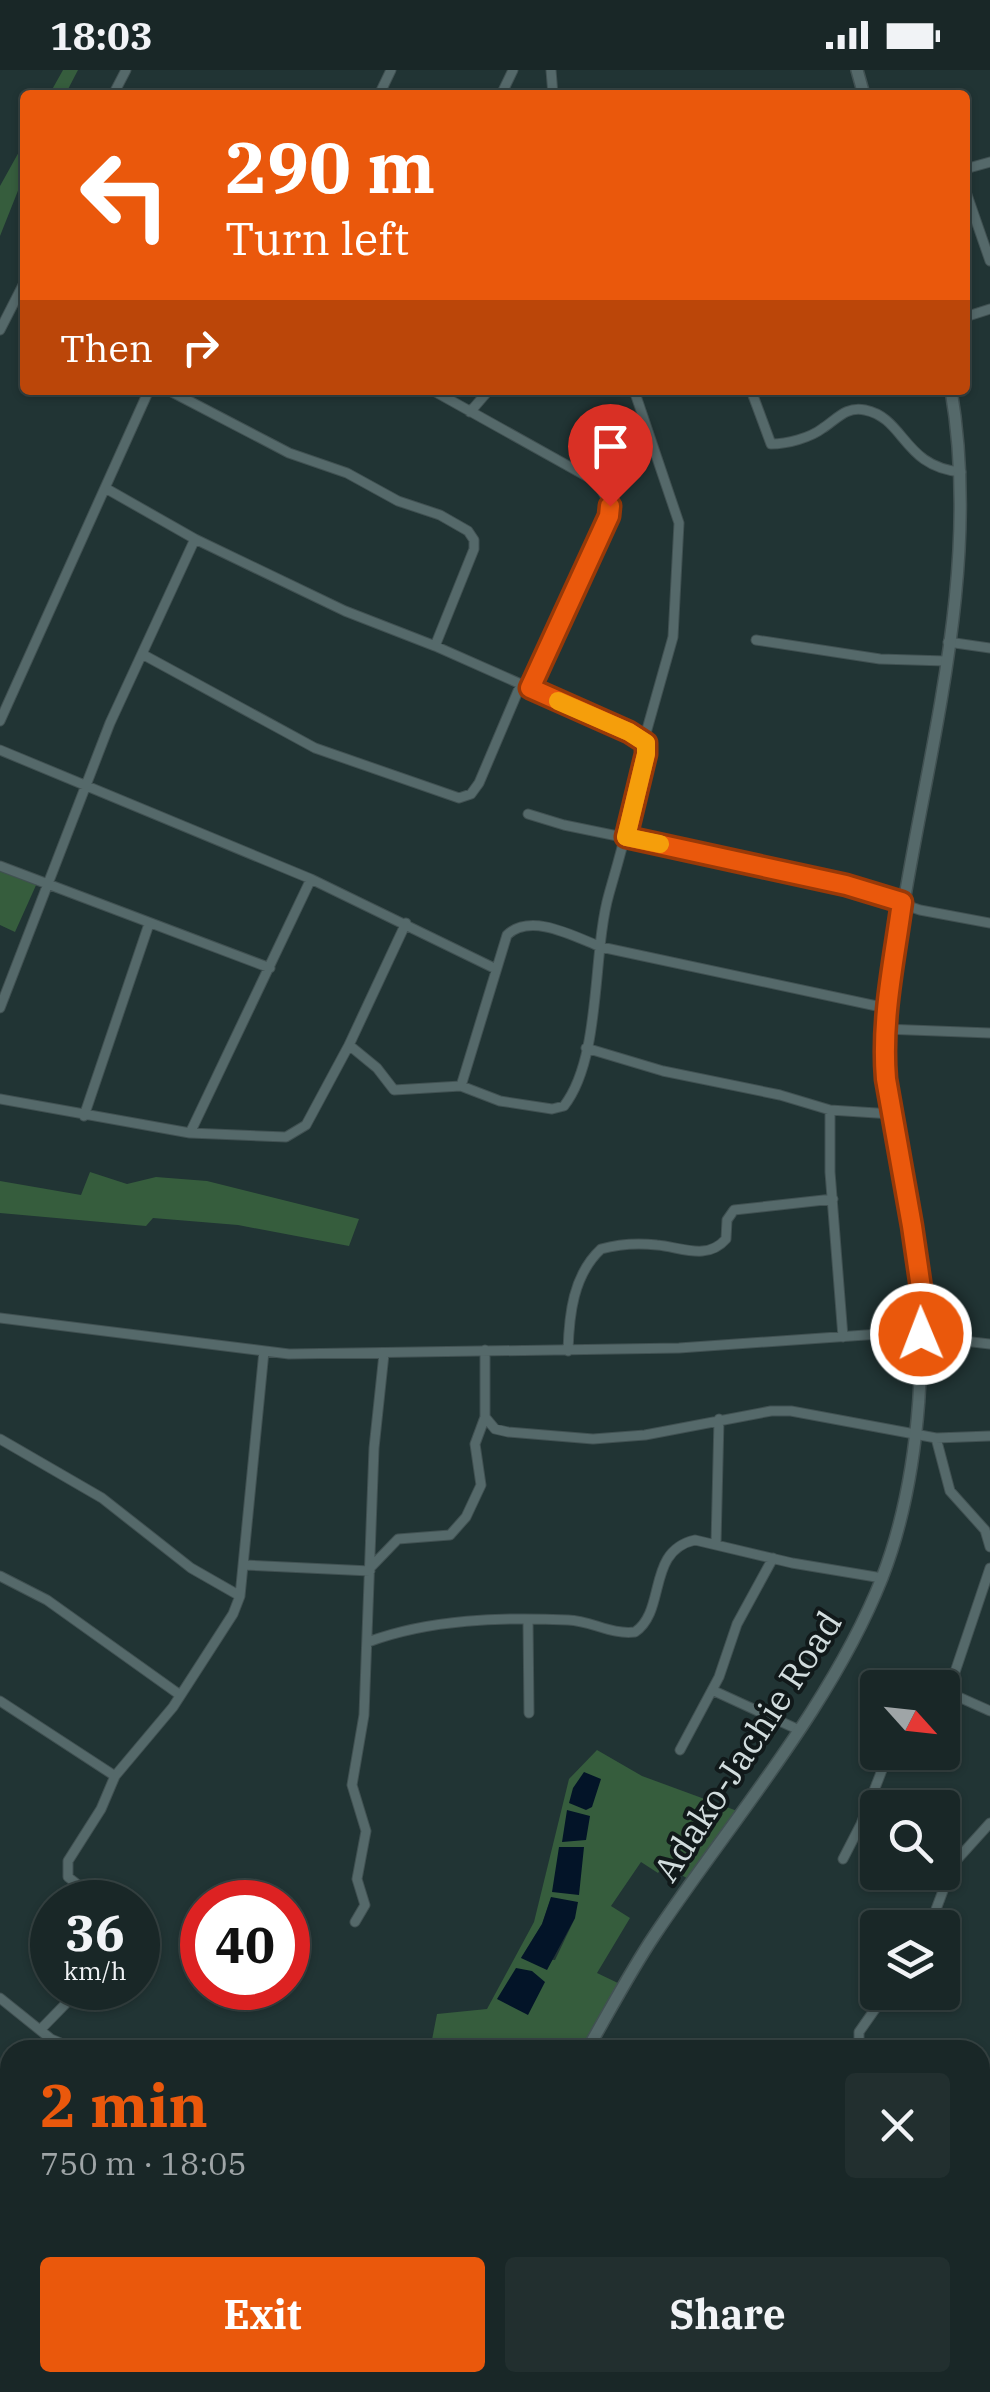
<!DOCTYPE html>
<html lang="en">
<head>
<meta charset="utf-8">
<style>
  :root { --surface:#192727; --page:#222f2f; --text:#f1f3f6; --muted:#9fa5a7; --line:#374444; --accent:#ea580c }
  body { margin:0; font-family:"IBM Plex Serif",serif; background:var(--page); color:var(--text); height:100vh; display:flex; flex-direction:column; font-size:38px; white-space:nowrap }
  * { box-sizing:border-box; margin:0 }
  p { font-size:32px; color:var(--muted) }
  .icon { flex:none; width:55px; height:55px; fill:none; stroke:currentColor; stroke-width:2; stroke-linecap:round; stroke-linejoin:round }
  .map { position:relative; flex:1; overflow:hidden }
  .drawer { position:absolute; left:0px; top:1970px; width:990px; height:352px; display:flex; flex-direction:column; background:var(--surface); border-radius:30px 30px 0 0; box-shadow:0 2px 8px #0004,0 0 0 2px var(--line) }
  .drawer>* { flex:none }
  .guide { position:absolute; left:20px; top:20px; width:950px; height:305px; border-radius:10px; box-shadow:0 2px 8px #0004,0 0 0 2px var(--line); background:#ea580c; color:#fff; overflow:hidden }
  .needle { width:65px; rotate:117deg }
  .fabs { position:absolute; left:860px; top:1600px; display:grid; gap:20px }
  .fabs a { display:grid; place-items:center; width:100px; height:100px; border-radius:10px; background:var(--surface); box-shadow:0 2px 8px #0004,0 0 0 2px var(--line); font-size:50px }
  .speed { position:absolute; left:30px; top:1810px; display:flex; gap:20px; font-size:50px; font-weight:700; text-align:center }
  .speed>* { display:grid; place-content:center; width:130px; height:130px; border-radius:50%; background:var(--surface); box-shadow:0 2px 8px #0004,0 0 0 2px var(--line); line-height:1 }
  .speed small { font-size:25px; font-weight:400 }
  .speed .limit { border:15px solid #d22; background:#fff; color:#111 }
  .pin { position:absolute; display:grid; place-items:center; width:85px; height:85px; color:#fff; margin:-102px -42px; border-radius:50% 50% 50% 0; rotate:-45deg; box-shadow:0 0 10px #0007 }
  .pin .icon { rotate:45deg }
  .me { position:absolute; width:110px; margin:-55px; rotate:359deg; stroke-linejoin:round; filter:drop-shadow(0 0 8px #0008) }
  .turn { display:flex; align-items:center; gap:35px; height:210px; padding:0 40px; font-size:45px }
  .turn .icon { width:130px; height:130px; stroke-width:2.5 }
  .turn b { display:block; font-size:70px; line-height:85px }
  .then { display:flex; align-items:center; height:95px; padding:0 40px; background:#0003; gap:20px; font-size:38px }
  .round { display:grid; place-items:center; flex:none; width:105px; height:105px; border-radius:10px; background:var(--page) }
  .overview { display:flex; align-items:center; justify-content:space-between; height:170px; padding:0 40px }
  h1 { font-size:60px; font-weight:800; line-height:75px; color:var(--accent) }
  .primary-button { display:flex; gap:20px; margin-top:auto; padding:20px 40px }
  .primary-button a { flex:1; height:115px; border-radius:10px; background:var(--accent); color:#fff; font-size:40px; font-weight:800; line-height:115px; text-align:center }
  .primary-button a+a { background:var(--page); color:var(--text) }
  .status { display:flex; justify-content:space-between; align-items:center; height:70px; padding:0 50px; background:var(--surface); direction:ltr }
  .status svg { height:28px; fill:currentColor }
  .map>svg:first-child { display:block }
  .green { fill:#365d3d; fill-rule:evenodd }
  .water { fill:#031428 }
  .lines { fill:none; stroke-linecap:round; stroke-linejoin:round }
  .minor-casing { stroke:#415152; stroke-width:11 }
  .tertiary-casing { stroke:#415152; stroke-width:14 }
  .minor { stroke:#55696a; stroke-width:9 }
  .tertiary { stroke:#55696a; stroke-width:11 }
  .route-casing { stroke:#983908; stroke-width:25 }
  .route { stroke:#ea580c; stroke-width:18 }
  .slow { stroke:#f59e0b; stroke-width:18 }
  .labels { text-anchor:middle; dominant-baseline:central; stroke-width:8; stroke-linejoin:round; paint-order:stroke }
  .street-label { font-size:35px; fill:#d1dcdd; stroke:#11191a }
</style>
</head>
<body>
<div class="status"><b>18:03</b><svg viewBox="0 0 49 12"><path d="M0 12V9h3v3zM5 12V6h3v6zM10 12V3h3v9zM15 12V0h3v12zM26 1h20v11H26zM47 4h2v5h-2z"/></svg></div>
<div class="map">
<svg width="990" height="2322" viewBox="0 0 990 2322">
  <rect width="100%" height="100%" fill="#213434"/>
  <path class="green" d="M63,0h15l-13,25h-16z
    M25,71v32l-25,63v-50z
    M0,799l37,14 -22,49 -15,-7z
    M90,1102l37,12 29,-7 51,4 152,38 -10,27 -111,-21 -85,-7 -7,8 -146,-13v-32l81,14z
    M597,1680l45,26 98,36 -50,68 -26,-15 -6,8 -17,-11 -30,44 19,12 -33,55 23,11 -38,66h-152l7,-36 50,-5 47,-87 35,-143zM551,1828l24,20 -20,42 -34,-2 21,-34z
    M354,2313h48l-8,9h-49z
    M425,2313h55l15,9h-76z"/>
  <path class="water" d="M584,1702l17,7 -9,28 -6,3 -17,-7 4,-15z
    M567,1740l23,6 -4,24 -24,2z
    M559,1777h25l-5,48 -27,-3z
    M551,1827l27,5 -3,16 -28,52 -26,-12 21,-34z
    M516,1898l16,3 13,11 -17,33 -31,-16z
    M288,2313v-1l66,1 -9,9h-66z"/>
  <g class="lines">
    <g class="minor-casing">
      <path id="minor" d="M551,0l2,25
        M113,25l13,-25
        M379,25l12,-25
        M501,25l12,-25
        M965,99l25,-7
        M965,119l25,72
        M965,247l25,-8
        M0,260l25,-49
        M168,320l121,63 58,20 51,28 42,14 28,16 6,9v9l-39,97
        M432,320l165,92 11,19 1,15 -79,172
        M634,320l45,133 -6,114 -29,103
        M751,320l20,54c16,0 39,-6 52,-16 14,-9 23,-22 42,-18 40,8 38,57 96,62
        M470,342l19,-22
        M107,419l88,50 150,72 90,35 194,86 16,11c3,13 -2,25 -6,38 -9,38 -19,75 -30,113 -17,59 -7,163 -45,212l-12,3 -52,-8 -39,-15 -67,4 -17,-22 -28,-23
        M756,570l124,19 66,2
        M948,572l42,6
        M142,584l173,94 144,50 12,-4 8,-11 42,-99
        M0,651l149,-331
        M0,680l311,129 185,90
        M528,744l36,11 238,49 44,11 74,25 70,13
        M0,796l270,102
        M0,938l110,-285 85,-184
        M884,959l106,4
        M586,978l77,23 117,24 50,15 62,4
        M461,1016l46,-151c24,-23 68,2 94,12l285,61
        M0,1029l190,34 96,4 20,-12 43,-80 57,-122
        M830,1040v62l13,165
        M84,1046l65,-192
        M190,1063l121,-254
        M0,1248l289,36 390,-6 215,-15 96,11
        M485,1280v67l10,12 13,3 85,7 52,-4 126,-24h20l145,27 14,53 35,39 5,17
        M568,1281c1,-36 5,-76 33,-102 18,-5 38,-6 56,-4 24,2 50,16 69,-6l1,-19 7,-10 99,-11
        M936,1368l54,-2
        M0,1369l102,59 89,70 49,28
        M716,1474l3,-125
        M245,1495l125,6
        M371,1497l27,-28 52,-4 16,-18 15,-32 -6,-41 10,-27
        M990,1498l-35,104 -3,22 38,17
        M0,1506l47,24 133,95
        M528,1551l1,92
        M368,1572c62,-23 134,-25 200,-22 24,1 43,15 67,12 32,-22 11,-81 60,-92l97,23 90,15
        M712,1620l85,39
        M0,1631l115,75
        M942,1649l10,-25
        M680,1680l39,-73 18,-53 36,-66
        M843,1789l18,-35 28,-72
        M100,1832l-32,-25v-16l33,-52 14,-33 58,-69 60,-93 7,-18 24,-245
        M355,1852l10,-17 -8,-26 9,-48 -14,-46 12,-70 10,-267 10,-94
        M929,1858l24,-64 37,-41
        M0,1928l51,41 19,8 24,3
        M41,1959l40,-41
        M859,1979v-17l28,-40
        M980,2101h10
        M516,2312l10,10
        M605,2322l3,-10"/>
    </g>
    <g class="tertiary-casing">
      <path id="tertiary" d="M857,0l7,25
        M587,1980c22,-38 43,-78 67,-114 76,-114 177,-229 228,-358 40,-103 48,-249 30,-357 -11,-63 -32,-129 -28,-192 1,-24 7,-47 11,-70 26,-188 89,-379 56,-569
        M408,2322l6,-10"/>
    </g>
    <use href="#minor" class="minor"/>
    <use href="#tertiary" class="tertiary"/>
  </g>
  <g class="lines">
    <g class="route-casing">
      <path id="route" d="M610,436l-1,10 -79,172 99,44 17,11v11l-20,83 220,48 56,17c-8,60 -21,117 -16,177l26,147 10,69 -1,39"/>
    </g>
    <use href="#route" class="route"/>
    <path class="slow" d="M558,631l71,31 17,11v11l-20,83 34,7"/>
  </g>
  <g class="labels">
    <g class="street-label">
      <text transform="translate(747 1676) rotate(-57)">Adako-Jachie Road</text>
    </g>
  </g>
</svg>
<div class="fabs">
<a><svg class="needle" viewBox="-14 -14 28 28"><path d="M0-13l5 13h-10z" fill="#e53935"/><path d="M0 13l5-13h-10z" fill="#9fa5a7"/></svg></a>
<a><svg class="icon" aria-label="search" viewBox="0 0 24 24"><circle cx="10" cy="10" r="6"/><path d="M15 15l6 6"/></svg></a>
<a><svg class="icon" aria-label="layers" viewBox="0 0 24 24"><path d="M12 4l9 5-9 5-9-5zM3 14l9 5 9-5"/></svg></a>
</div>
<div class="speed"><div>36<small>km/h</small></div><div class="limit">40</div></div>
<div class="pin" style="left:610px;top:436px;background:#d93025"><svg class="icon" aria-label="arrive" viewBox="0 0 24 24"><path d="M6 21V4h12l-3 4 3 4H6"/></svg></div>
<svg class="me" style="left:921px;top:1264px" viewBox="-20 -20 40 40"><circle r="17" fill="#ea580c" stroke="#fff" stroke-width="3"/><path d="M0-11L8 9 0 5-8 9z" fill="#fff"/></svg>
<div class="guide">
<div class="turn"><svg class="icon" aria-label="left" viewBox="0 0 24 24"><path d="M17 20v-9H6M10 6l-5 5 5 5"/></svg><div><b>290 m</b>Turn left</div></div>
<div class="then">Then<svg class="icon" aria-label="right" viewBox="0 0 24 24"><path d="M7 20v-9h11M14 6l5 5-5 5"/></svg></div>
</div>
<section class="drawer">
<div class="overview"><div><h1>2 min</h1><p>750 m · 18:05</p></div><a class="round"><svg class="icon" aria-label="close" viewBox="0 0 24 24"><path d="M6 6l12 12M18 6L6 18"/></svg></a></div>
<div class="primary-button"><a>Exit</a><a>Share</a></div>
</section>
</div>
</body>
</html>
